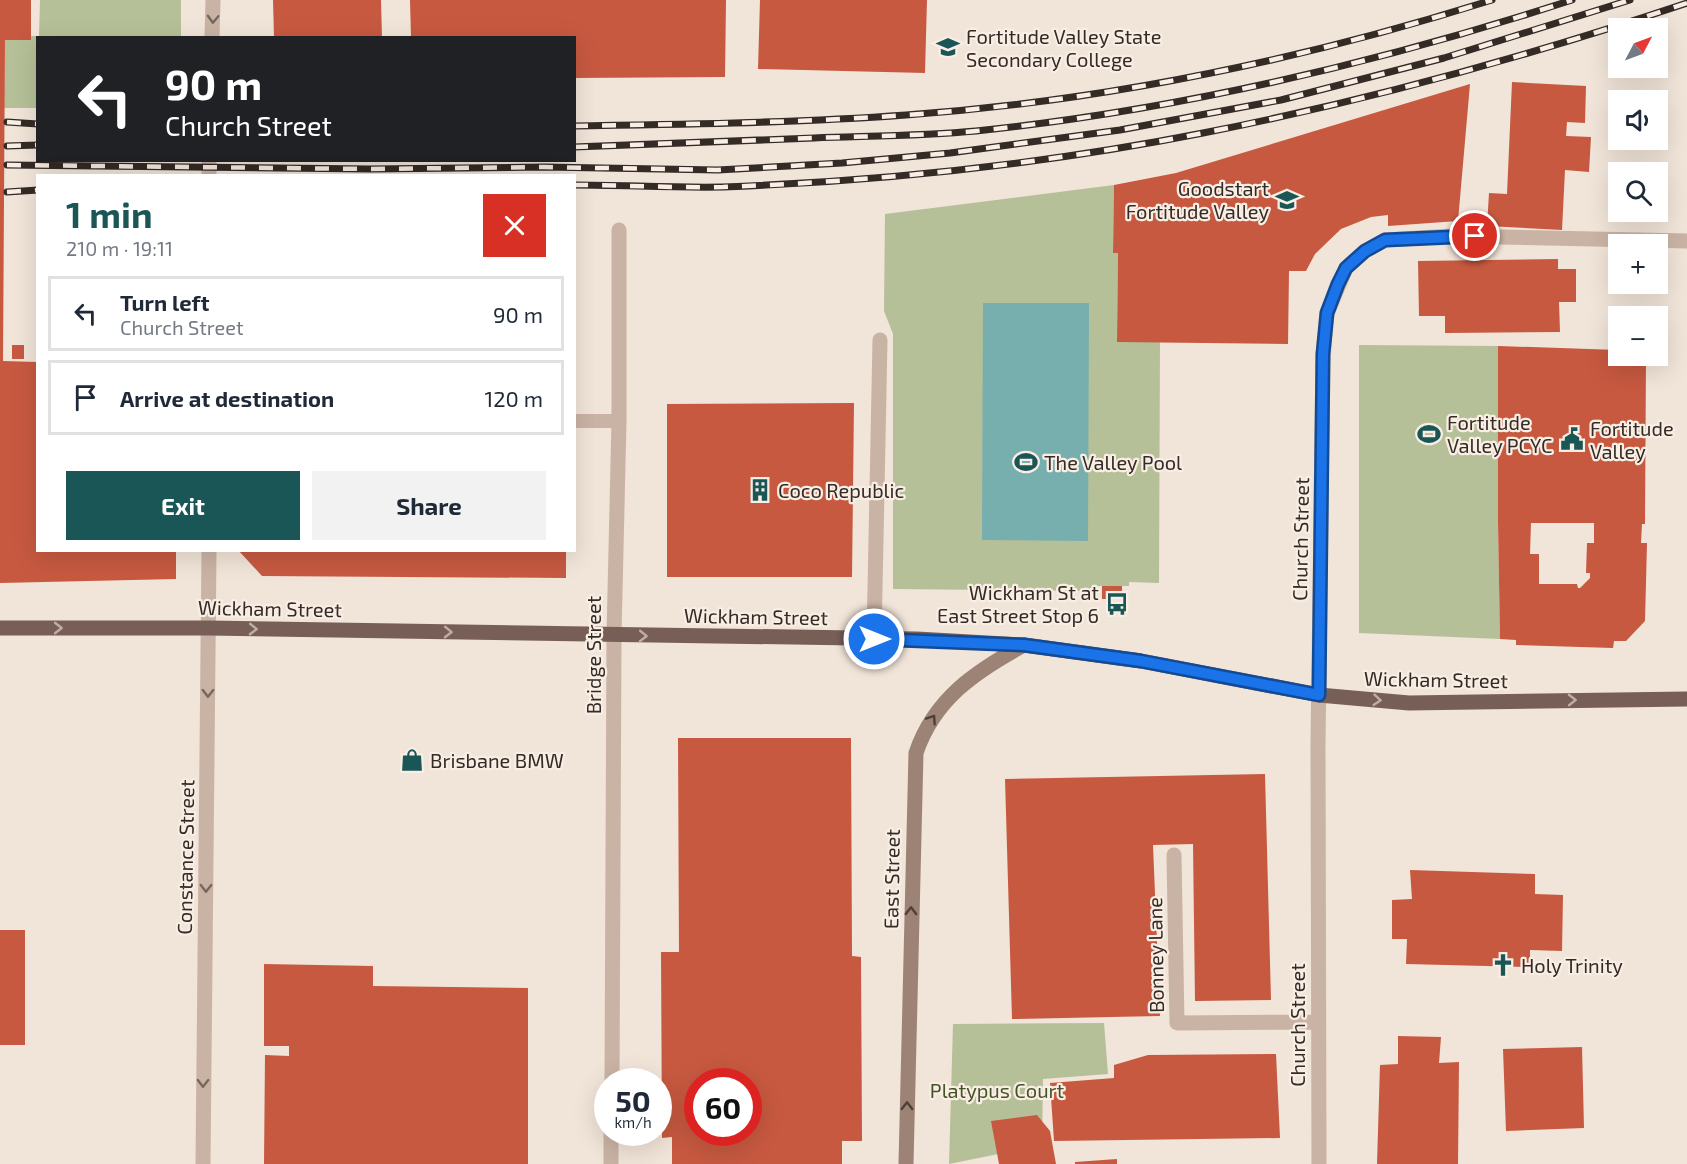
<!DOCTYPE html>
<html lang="en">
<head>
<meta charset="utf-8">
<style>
  :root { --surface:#fff; --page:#f2f2f3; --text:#1f2937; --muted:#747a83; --line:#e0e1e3; --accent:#1b5656 }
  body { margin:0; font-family:"Exo 2",sans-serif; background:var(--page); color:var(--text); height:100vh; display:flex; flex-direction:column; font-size:22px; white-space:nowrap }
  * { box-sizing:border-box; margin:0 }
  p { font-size:20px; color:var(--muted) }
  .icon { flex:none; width:33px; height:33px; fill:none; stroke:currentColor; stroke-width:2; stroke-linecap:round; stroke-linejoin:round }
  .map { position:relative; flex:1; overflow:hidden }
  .panel { position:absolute; left:36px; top:174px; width:540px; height:378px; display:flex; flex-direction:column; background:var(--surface); border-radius:0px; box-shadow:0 6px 24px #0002 }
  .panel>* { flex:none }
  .top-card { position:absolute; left:36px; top:36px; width:540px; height:126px; border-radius:0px; box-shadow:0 6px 24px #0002; background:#202124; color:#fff; overflow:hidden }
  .needle { width:39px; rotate:49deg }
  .controls { position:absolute; left:1608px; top:18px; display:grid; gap:12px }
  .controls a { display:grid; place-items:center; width:60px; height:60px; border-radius:0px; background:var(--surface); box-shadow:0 6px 24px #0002; font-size:30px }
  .speed { position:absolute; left:594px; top:1068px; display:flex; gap:12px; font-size:30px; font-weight:700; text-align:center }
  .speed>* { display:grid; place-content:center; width:78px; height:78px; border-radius:50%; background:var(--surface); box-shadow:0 6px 24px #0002; line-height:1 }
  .speed small { font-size:15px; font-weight:400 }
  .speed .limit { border:9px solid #d22; background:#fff; color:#111 }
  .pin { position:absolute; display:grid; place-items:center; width:51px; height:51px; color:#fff; margin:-26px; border:3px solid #fff; border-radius:50%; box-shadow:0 2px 6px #0007 }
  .me { position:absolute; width:66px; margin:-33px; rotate:90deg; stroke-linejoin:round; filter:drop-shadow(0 0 4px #0008) }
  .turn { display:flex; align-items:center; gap:21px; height:126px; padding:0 30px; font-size:27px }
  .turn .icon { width:78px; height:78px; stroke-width:2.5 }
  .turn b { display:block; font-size:42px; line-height:51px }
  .round { display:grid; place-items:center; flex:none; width:63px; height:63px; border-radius:0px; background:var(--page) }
  .overview { display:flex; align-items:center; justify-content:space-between; height:102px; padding:0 30px }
  h1 { font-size:36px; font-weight:700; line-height:45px; color:var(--accent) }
  .button { display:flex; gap:12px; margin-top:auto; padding:12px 30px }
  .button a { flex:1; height:69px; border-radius:0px; background:var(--accent); color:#fff; font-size:24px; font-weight:700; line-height:69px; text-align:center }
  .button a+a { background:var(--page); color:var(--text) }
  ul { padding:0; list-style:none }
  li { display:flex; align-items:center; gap:18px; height:75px; margin:0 12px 9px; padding:0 18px; border:3px solid var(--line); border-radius:0px }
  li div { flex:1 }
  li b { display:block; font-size:22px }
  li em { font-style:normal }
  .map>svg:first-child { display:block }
  .green { fill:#b5c098 }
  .water { fill:#77aeae }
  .building { fill:#c75940; fill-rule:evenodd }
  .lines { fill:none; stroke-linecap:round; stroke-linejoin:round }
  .service { stroke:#c9b3a4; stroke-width:14 }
  .minor { stroke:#c9b3a4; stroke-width:15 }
  .tertiary { stroke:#c9b3a4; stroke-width:15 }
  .secondary { stroke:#9d8276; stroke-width:15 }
  .primary { stroke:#775f57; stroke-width:15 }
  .rail-casing { stroke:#342a26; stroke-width:7 }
  .rail { stroke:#f9eee4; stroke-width:4.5; stroke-dasharray:14; stroke-linecap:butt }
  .oneway { stroke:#77685f }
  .oneway2 { stroke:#beaea5 }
  .oneway3 { stroke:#4e403a }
  .route-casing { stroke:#114b97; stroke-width:15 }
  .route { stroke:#1a73e8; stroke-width:10 }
  .labels { text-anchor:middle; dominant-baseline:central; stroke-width:4.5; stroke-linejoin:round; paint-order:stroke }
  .poi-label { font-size:20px; fill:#342a26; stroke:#f9eee4; text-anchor:start }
  .street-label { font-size:20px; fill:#342a26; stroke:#f9eee4 }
  .park-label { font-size:20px; fill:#465329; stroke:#f9eee4 }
</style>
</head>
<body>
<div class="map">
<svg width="1687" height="1164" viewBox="0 0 1687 1164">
  <rect width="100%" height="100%" fill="#f1e4d8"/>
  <path class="green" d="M40,0h141v37l-143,1 -1,70h-33l1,-68h25l1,-4h8z
    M1114,185l-1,68h5l-1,88 43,1 -1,241 -30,-1v4h-34l-1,5 -201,-2v-255l-9,-23 1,-97z
    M1359,345l139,1v176l2,117 -141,-6z
    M1104,1023l4,51 -65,5 -1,66 -93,19 4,-140z"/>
  <path class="water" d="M983,303h106l-1,238 -106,-1z"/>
  <path class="building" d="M0,0h31v40h-26l-2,321 35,1v188h138v29l-176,4z
    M273,0h108l1,38h-108z
    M410,0h316l-1,77 -151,1v-40h-163z
    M760,0h167l-2,73 -167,-4z
    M1512,82l74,4 -1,37 -18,-1 -1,14 25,1 -2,35 -24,-2 -3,60 -75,-4 2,-33 18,1z
    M1470,84l-12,137 -70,5v-11l-17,2 -30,12 -26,25 -9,17h-17l-1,73 -171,-2 1,-89h-5l1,-68 62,-12z
    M1558,259v10h18v33h-17l1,30 -115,1v-17h-26l-1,-55z
    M12,345h12v14h-12z
    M1498,346l120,4v6h28l-1,168h-3l-1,19h6l-2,78 -19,20h-12l-1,7 -97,-3v-5l-16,-1 -2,-117zM1531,523h63v20h-7l-1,30h4v5l-10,10h-2l-1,-4h-38v-30h-9z
    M854,403l-2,174h-185v-173z
    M238,550h328v28l-304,-2z
    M1102,586h20v13h-20z
    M678,738h173l1,218 9,1 1,184h-20v23h-170v-27l-10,1 -1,-186h18zM698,1082h50v50h-50z
    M1265,774l6,226 -76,1 -2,-157 -40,1 7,171 -148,3 -7,-240z
    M1410,870l125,4v20l28,1 -1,56 -32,-1v17l-124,-3 1,-25h-15v-39l20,-1z
    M0,930h25v115h-25z
    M264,964l109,2v20l155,2v176h-264l1,-109 24,1v-10h-25z
    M1398,1036l43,1 -2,26 20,-1 -1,102h-81l3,-99 18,-1z
    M1582,1047l2,81 -78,3 -3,-82z
    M1276,1054l4,84 -226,3 -4,-58 64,-5v-13l34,-10z
    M1037,1115l13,16 6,33h-57l-8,-43z
    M1117,1159v5h-42v-2z"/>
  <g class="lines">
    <path class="service" d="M574,421h45"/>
    <path class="minor" d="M874,639l6,-299
      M1174,855l3,168 141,-1
      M612,1082l2,-447 5,-214v-191
      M611,1164v-32
      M1319,1164l-1,-419 5,-391 4,-41 19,-45 19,-17 20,-11 67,-4 235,5"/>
    <path class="tertiary" d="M212,38l1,-38
      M209,176v-16
      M203,1164l6,-614"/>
    <path class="secondary" d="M906,1164l10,-411c18,-54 60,-82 108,-108"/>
    <path class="primary" d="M0,628h208l709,11 107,6 117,16 178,34 90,8 278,-4"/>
    <g class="rail-casing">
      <path id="rail" d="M7,122l31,2
        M574,126c111,-2 222,-3 332,-11 199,-14 396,-55 586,-115
        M7,146l31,-1
        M574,147c80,-3 160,-6 240,-9 54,-2 108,-2 162,-7 203,-21 402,-68 596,-131
        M7,165l364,4 173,-2 174,3 124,-7 108,-10 170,-23 161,-30 163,-42 186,-58
        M574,185c50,0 99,3 149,2 160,-6 322,-23 480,-54 164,-32 326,-77 484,-130
        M7,192l31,-2"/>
    </g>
    <use href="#rail" class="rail"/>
  </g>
  <defs><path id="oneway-chevron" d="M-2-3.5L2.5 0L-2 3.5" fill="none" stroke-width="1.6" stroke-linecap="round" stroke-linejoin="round" transform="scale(1.5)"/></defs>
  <g class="oneway">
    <use href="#oneway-chevron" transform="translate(213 19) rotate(92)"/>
    <use href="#oneway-chevron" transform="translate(208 693) rotate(91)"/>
    <use href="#oneway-chevron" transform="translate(206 888) rotate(91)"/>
    <use href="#oneway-chevron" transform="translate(203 1083) rotate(91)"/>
  </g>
  <g class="oneway2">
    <use href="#oneway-chevron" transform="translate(58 628)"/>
    <use href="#oneway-chevron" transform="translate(253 629) rotate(1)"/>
    <use href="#oneway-chevron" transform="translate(448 632) rotate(1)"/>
    <use href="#oneway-chevron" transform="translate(643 636) rotate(1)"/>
    <use href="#oneway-chevron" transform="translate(1377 700) rotate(5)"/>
    <use href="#oneway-chevron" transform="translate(1572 700) rotate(-1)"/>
  </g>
  <g class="oneway3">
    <use href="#oneway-chevron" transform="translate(932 719) rotate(-56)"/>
    <use href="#oneway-chevron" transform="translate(911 911) rotate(-89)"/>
    <use href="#oneway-chevron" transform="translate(907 1106) rotate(-89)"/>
  </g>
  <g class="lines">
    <g class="route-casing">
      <path id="route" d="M874,639l150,6 117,16 178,34 4,-341 4,-41 11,-29 8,-16 19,-17 20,-11 90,-4"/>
    </g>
    <use href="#route" class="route"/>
  </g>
  <defs>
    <g id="school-bare" transform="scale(1.8)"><path d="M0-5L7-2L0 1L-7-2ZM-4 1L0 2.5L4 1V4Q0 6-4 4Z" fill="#1b5656" stroke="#f9eee4" stroke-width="2.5" paint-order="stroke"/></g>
    <g id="stadium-bare" transform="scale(1.8)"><path d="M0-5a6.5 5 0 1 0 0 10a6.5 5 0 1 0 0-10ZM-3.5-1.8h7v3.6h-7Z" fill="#1b5656" stroke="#f9eee4" stroke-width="2.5" paint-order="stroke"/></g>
    <g id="civic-bare" transform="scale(1.8)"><path d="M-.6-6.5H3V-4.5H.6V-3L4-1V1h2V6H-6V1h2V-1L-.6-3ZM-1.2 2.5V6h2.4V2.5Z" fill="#1b5656" stroke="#f9eee4" stroke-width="2.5" paint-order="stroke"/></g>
    <g id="building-bare" transform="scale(1.8)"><path d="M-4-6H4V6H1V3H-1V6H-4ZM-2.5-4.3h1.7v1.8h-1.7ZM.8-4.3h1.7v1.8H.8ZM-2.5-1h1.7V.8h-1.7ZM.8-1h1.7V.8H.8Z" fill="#1b5656" stroke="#f9eee4" stroke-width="2.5" paint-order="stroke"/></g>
    <g id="bus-bare" transform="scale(1.8)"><path d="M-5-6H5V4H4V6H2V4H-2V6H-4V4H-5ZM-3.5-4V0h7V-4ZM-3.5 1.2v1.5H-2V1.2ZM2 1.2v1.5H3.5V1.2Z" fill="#1b5656" stroke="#f9eee4" stroke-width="2.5" paint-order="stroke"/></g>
    <g id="shop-bare" transform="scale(1.8)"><path d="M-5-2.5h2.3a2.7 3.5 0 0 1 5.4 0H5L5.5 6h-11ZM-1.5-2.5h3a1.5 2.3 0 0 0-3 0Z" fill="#1b5656" stroke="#f9eee4" stroke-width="2.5" paint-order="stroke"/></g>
    <g id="church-bare" transform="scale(1.8)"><path d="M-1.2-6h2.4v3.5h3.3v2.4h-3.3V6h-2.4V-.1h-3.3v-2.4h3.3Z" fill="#1b5656" stroke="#f9eee4" stroke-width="2.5" paint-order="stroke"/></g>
  </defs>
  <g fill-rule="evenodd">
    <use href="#school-bare" x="948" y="47"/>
    <use href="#school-bare" x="1287" y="200"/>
    <use href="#stadium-bare" x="1429" y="434"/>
    <use href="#civic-bare" x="1572" y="439"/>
    <use href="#stadium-bare" x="1026" y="462"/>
    <use href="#building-bare" x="760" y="490"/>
    <use href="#bus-bare" x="1117" y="604"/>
    <use href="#shop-bare" x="412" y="760"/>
    <use href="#church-bare" x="1503" y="965"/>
  </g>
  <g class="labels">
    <g class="poi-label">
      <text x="966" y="36">Fortitude Valley State<tspan x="966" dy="23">Secondary College</tspan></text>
      <text x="1269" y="188" text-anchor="end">Goodstart<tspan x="1269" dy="23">Fortitude Valley</tspan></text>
      <text x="1447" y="422">Fortitude<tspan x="1447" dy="23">Valley PCYC</tspan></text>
      <text x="1590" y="428">Fortitude<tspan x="1590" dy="23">Valley</tspan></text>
      <text x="1044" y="462">The Valley Pool</text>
      <text x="778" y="490">Coco Republic</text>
      <text x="1099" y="592" text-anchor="end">Wickham St at<tspan x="1099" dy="23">East Street Stop 6</tspan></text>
      <text x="430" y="760">Brisbane BMW</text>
      <text x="1521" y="965">Holy Trinity</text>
    </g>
    <g class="street-label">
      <text transform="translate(1300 539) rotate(-89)">Church Street</text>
      <text transform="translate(270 608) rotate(1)">Wickham Street</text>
      <text transform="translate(756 616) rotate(1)">Wickham Street</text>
      <text transform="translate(593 655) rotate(-90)">Bridge Street</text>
      <text transform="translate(1436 679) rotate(1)">Wickham Street</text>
      <text transform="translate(185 857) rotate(-89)">Constance Street</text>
      <text transform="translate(891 879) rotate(-89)">East Street</text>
      <text transform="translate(1155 955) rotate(-91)">Bonney Lane</text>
      <text transform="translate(1297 1025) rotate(-90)">Church Street</text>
    </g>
    <g class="park-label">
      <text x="997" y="1090">Platypus Court</text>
    </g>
  </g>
</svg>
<div class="controls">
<a><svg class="needle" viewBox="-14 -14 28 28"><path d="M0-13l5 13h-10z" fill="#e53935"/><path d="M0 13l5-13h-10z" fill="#747a83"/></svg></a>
<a><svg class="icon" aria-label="sound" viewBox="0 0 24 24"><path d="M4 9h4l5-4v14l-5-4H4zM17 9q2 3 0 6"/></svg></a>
<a><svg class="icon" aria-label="search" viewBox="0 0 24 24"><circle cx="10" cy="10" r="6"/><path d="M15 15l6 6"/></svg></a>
<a>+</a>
<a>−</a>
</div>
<div class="speed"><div>50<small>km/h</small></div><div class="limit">60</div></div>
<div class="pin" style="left:1475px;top:236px;background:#d93025"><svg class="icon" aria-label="arrive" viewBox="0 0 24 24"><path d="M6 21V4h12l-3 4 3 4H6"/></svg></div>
<svg class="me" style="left:874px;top:639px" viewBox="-20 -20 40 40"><circle r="17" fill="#1a73e8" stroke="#fff" stroke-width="3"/><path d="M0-11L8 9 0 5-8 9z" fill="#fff"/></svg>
<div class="top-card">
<div class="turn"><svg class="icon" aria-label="left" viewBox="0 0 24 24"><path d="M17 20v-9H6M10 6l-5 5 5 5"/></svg><div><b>90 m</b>Church Street</div></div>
</div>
<section class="panel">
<div class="overview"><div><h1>1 min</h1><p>210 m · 19:11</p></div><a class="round" style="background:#d93025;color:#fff"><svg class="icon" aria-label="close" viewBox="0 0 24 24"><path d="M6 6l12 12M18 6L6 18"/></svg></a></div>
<ul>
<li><svg class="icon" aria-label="left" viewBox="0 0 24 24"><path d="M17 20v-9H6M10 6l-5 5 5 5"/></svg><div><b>Turn left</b><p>Church Street</p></div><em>90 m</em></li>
<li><svg class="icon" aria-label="arrive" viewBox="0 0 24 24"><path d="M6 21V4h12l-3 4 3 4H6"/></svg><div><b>Arrive at destination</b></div><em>120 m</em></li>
</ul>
<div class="button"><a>Exit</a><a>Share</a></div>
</section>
</div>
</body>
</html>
